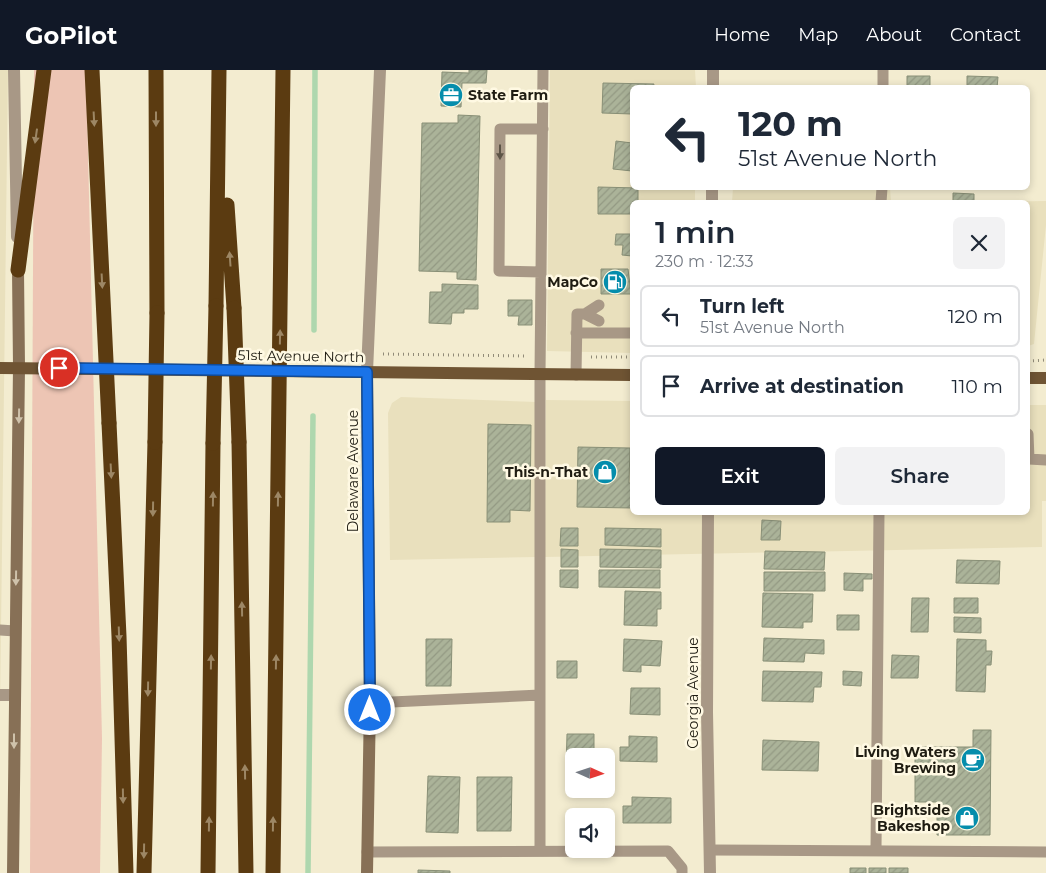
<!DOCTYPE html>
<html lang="en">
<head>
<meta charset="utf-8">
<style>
  :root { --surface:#fff; --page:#f2f2f3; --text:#1f2937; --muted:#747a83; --line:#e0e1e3; --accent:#111827 }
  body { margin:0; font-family:Montserrat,sans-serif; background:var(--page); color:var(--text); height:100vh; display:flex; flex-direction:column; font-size:19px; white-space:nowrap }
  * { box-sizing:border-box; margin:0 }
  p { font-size:16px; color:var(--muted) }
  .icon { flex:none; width:28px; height:28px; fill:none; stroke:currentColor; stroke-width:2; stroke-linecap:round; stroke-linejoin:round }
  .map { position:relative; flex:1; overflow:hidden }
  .side { position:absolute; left:630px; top:130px; width:400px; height:315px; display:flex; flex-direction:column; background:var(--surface); border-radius:8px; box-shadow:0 2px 8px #0003 }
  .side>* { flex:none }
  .hud { position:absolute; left:630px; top:15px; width:400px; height:105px; border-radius:8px; box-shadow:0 2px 8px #0003; background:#fff; color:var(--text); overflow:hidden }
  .needle { width:32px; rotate:93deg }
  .fabs { position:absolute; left:565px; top:678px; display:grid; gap:10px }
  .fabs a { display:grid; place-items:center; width:50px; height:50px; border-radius:8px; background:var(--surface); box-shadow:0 2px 8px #0003; font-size:25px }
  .pin { position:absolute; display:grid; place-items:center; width:42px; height:42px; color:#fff; margin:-21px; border:2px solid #fff; border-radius:50%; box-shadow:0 1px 5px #0007 }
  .me { position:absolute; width:55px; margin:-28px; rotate:0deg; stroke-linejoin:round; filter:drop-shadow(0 0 4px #0008) }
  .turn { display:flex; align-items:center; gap:18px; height:105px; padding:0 25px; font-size:22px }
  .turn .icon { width:65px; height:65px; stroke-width:2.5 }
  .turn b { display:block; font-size:35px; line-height:42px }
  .round { display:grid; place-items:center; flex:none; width:52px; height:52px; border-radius:8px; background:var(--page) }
  .overview { display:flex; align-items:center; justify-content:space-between; height:85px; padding:0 25px }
  h1 { font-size:30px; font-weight:600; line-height:38px }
  .button { display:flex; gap:10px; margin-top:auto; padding:10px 25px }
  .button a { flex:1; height:58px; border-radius:8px; background:var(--accent); color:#fff; font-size:20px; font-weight:600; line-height:58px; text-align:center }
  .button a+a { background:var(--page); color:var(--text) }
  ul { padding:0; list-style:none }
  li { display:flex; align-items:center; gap:15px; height:62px; margin:0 10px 8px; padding:0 15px; border:2px solid var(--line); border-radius:8px }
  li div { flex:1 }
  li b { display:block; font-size:19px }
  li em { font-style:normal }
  header { display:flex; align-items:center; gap:30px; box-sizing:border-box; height:70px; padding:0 25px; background:var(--accent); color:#fff }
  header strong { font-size:24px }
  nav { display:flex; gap:28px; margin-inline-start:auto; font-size:18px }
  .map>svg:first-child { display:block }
  .built { fill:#e9e0bd }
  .green { fill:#edc5b4 }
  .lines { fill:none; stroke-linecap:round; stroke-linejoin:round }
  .stream { stroke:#aed7ae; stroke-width:5.5 }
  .building { fill:url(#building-hatch); stroke:#888f76 }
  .path { stroke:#908a77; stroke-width:3; stroke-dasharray:1 4; stroke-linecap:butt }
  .service { stroke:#a89886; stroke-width:11 }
  .minor { stroke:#a89886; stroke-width:12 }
  .tertiary { stroke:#a89886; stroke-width:12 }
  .secondary { stroke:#877056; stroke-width:12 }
  .primary { stroke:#6f5433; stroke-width:12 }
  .motorway { stroke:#5b3b11; stroke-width:15 }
  .motorway-bridge { stroke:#5b3b11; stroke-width:15 }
  .oneway { fill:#9d8765 }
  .oneway2 { fill:#5d5446 }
  .oneway3 { fill:#cfc2ab }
  .route-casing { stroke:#114b97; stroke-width:12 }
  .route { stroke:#1a73e8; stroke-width:9 }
  .labels { text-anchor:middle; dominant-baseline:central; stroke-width:5; stroke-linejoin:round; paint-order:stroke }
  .poi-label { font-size:14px; font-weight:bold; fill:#1f1c12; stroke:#fff9e3; text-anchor:end }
  .street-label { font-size:14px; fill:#1f1c12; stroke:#fff9e3 }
</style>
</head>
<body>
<header>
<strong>GoPilot</strong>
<nav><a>Home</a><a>Map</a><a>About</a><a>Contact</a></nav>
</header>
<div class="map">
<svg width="1046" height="803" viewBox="0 0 1046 803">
  <defs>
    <pattern id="building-hatch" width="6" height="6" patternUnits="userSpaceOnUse" patternTransform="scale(1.25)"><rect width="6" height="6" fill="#abb399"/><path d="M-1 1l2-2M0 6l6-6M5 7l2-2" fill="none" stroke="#939983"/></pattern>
  </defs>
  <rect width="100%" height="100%" fill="#f3ecd0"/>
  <path class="built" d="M0,0h8l-8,639z
    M550,0h145l1,17 -64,1v100h63v14h-63v151l-85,-2z
    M733,118h157l1,14h-159z
    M1046,131v24l-12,119 -6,2v-144h-51z
    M401,327l135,5 -1,155 -145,3 -2,-147 4,-10z
    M546,330l86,1v111h396v-107h18v96h-4v46l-497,10z"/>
  <path class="green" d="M34,0h52l16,668 -2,135h-70z"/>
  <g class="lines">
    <path class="stream" d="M314,260l1,-260
      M308,803l5,-457"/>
  </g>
  <path class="building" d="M469,0h18l-1,13h-24l-1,24 -20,-1 1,-34 27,1z
    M907,6h23v12h-23z
    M967,6l31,1 -1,11h-30z
    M603,13l51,1 -1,4h-21v26l-30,-1z
    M458,45l22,1 -4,164 -19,-1v-7l-38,-1 3,-148h36z
    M616,71l16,2v28l-19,-2z
    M598,117l40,1v14h-6v12h-34z
    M953,123l21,1v8h-21z
    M616,164h16v22l-10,-1 1,-10h-8z
    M601,199h27l3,25h-30z
    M442,214l36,1v24h-14v4h-12l-1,11 -22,-1 1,-31h12z
    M508,230h24v25h-14l1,-9h-11z
    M488,354l43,1 -1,86 -20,-1v12h-23z
    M578,377l52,1 -1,35h3v25l-55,-1z
    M762,450l19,1 -1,19h-19z
    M561,458h17v18h-18z
    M605,458l56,1v18l-56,-2z
    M561,479l17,1v17h-17z
    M600,479l61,1v18l-61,-1z
    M765,481l60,1 -1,18 -60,-1z
    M957,490l43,1 -1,23 -43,-1z
    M560,500h18v18l-18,-1z
    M599,500h61v18l-61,-1z
    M764,502h61v19h-61z
    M844,503l28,1v5h-9v12l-19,-1z
    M625,521l36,1v17h-4v17l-33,-1z
    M763,523l50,1 -1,28h-9v6l-41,-1z
    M912,528h17l-1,34h-17z
    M954,528h24v15h-24z
    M837,545h22v15h-22z
    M954,547l27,1v15l-27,-1z
    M764,568l60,2v14l-19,-1 -1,9 -41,-1z
    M426,569h26l-1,47h-25z
    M624,569l38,2 -2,25 -19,-1v7l-18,-1z
    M957,569l29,1v11h6l-1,14h-5l-1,27 -29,-1z
    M892,585l27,1 -1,22h-27z
    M557,591h20v17h-20z
    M763,601l59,1 -1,15h-7l-1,15 -51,-1z
    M843,601l19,1 -1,14 -18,-1z
    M631,618h29v27l-30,-1z
    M973,660h18l-1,105h-53v-33h-22v-55h58z
    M567,664h27v22h-20v15h-8z
    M629,666l28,1v25l-37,-1v-14h9z
    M763,670l56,2 -1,29 -56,-1z
    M428,706l32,1 -2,56 -32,-1z
    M477,707h35l-1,54h-34z
    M632,727l39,1v25h-48v-17h9z
    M850,798h16v5h-16z
    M869,798h17v5h-17z
    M889,798h19v5h-19z
    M418,800l32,1v2h-32z"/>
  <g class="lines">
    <path class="path" d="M323,284h31
      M383,284l144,2
      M591,287h41
      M1028,291l18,-1"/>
    <path class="service" d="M883,18v-18
      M881,132l1,-14
      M541,202l-42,-1 1,-142h43
      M599,251l-14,-7 14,-9
      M576,263h56
      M576,305l1,-61h8
      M1028,364l1,25 17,1
      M0,560l15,1
      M370,633l170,-8
      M710,780l336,2
      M876,780l3,-338
      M540,781v-477l3,-304
      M367,782l301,-1 14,17v5"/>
    <path class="minor" d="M713,18v-18
      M712,132v-14
      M708,442l-1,200 3,161
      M0,625h14"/>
    <path class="tertiary" d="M14,0l3,167
      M367,302l13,-302"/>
    <path class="secondary" d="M367,302l3,331 -3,170
      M13,803l6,-506 -1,-97"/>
    <path class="primary" d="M0,298l632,7
      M1028,308h18"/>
    <path class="motorway" d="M156,0l1,243
      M227,135l7,103
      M18,200l26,-200
      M216,236l3,-236
      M109,353l10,213 7,237
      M239,372l7,431
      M144,803l11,-431
      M208,803l5,-430"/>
    <path class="motorway-bridge" d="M92,0l17,353
      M234,238l5,134
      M155,372l2,-129
      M213,373l3,-137
      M273,803l10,-803"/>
  </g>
  <defs><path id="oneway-solid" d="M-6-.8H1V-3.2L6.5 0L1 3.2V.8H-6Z" transform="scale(1.25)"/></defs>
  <g class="oneway">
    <use href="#oneway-solid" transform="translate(94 49) rotate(87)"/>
    <use href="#oneway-solid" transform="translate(156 49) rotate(90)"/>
    <use href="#oneway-solid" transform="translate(36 66) rotate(98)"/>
    <use href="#oneway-solid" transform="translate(230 189) rotate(-94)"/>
    <use href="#oneway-solid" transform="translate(102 211) rotate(87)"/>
    <use href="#oneway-solid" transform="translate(280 267) rotate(-89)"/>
    <use href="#oneway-solid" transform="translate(111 401) rotate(87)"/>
    <use href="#oneway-solid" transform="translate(213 429) rotate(-89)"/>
    <use href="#oneway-solid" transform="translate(278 429) rotate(-89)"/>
    <use href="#oneway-solid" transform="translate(153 439) rotate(91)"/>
    <use href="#oneway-solid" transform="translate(242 539) rotate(-91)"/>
    <use href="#oneway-solid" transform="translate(119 564) rotate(88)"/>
    <use href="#oneway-solid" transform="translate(211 592) rotate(-89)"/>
    <use href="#oneway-solid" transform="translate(276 592) rotate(-89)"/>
    <use href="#oneway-solid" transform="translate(148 619) rotate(91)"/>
    <use href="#oneway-solid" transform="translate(245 702) rotate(-91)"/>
    <use href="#oneway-solid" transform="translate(123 726) rotate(89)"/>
    <use href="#oneway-solid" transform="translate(209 754) rotate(-89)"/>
    <use href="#oneway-solid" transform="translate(273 754) rotate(-89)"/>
    <use href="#oneway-solid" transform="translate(144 781) rotate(91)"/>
  </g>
  <use class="oneway2" href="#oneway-solid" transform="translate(500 82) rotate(90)"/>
  <g class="oneway3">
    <use href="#oneway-solid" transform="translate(19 346) rotate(91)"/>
    <use href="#oneway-solid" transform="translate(16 508) rotate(91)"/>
    <use href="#oneway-solid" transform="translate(14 671) rotate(90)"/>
  </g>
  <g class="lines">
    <g class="route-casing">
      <path id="route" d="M59,298l308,4 3,338"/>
    </g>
    <use href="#route" class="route"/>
  </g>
  <defs>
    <g id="office-disc" transform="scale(1.25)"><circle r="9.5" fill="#058dac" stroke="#fff9e3"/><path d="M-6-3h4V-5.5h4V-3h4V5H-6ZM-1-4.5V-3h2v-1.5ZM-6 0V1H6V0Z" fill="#fff"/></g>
    <g id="fuel-disc" transform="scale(1.25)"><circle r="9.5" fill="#058dac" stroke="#fff9e3"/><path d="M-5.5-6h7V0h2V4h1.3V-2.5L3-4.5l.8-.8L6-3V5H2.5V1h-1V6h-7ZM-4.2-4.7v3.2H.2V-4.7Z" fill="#fff"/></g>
    <g id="shop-disc" transform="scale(1.25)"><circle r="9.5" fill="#058dac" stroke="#fff9e3"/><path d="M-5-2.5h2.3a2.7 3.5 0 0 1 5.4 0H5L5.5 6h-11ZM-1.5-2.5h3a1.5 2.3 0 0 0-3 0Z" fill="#fff"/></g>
    <g id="cafe-disc" transform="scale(1.25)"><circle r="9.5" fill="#058dac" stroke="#fff9e3"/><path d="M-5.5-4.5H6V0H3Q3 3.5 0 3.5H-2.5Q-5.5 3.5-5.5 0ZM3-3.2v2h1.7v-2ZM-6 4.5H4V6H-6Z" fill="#fff"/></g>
  </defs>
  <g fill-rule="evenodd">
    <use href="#office-disc" x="451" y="25"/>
    <use href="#fuel-disc" x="615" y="212"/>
    <use href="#shop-disc" x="605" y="402"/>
    <use href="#cafe-disc" x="973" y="690"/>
    <use href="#shop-disc" x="967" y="748"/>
  </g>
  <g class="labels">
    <g class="poi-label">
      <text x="468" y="25" text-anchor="start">State Farm</text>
      <text x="598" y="212">MapCo</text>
      <text x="588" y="402">This-n-That</text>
      <text x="956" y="682">Living Waters<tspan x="956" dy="16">Brewing</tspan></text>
      <text x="950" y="740">Brightside<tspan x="950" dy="16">Bakeshop</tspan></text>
    </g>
    <g class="street-label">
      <text transform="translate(301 286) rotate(1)">51st Avenue North</text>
      <text transform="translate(353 401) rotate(-90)">Delaware Avenue</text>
      <text transform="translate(693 623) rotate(-90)">Georgia Avenue</text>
    </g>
  </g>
</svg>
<div class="fabs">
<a><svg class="needle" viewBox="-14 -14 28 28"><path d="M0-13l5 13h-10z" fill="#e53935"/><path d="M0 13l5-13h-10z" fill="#747a83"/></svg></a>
<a><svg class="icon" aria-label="sound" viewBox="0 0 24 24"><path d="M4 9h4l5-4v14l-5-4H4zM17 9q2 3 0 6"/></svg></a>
</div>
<div class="pin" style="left:59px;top:298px;background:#d93025"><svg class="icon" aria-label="arrive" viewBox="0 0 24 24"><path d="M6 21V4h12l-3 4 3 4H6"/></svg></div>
<svg class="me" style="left:370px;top:640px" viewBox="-20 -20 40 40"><circle r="17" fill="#1a73e8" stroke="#fff" stroke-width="3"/><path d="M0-11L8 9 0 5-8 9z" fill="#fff"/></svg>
<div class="hud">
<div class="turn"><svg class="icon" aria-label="left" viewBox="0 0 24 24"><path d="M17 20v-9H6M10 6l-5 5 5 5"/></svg><div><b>120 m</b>51st Avenue North</div></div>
</div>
<section class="side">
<div class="overview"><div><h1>1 min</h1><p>230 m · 12:33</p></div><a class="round"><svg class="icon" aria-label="close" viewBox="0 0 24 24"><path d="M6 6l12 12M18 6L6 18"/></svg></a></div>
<ul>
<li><svg class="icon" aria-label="left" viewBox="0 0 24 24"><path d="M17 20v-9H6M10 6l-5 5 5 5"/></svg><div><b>Turn left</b><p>51st Avenue North</p></div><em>120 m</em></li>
<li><svg class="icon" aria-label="arrive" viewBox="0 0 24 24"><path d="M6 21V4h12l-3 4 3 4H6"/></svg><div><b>Arrive at destination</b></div><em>110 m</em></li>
</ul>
<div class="button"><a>Exit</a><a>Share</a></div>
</section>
</div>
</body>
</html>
